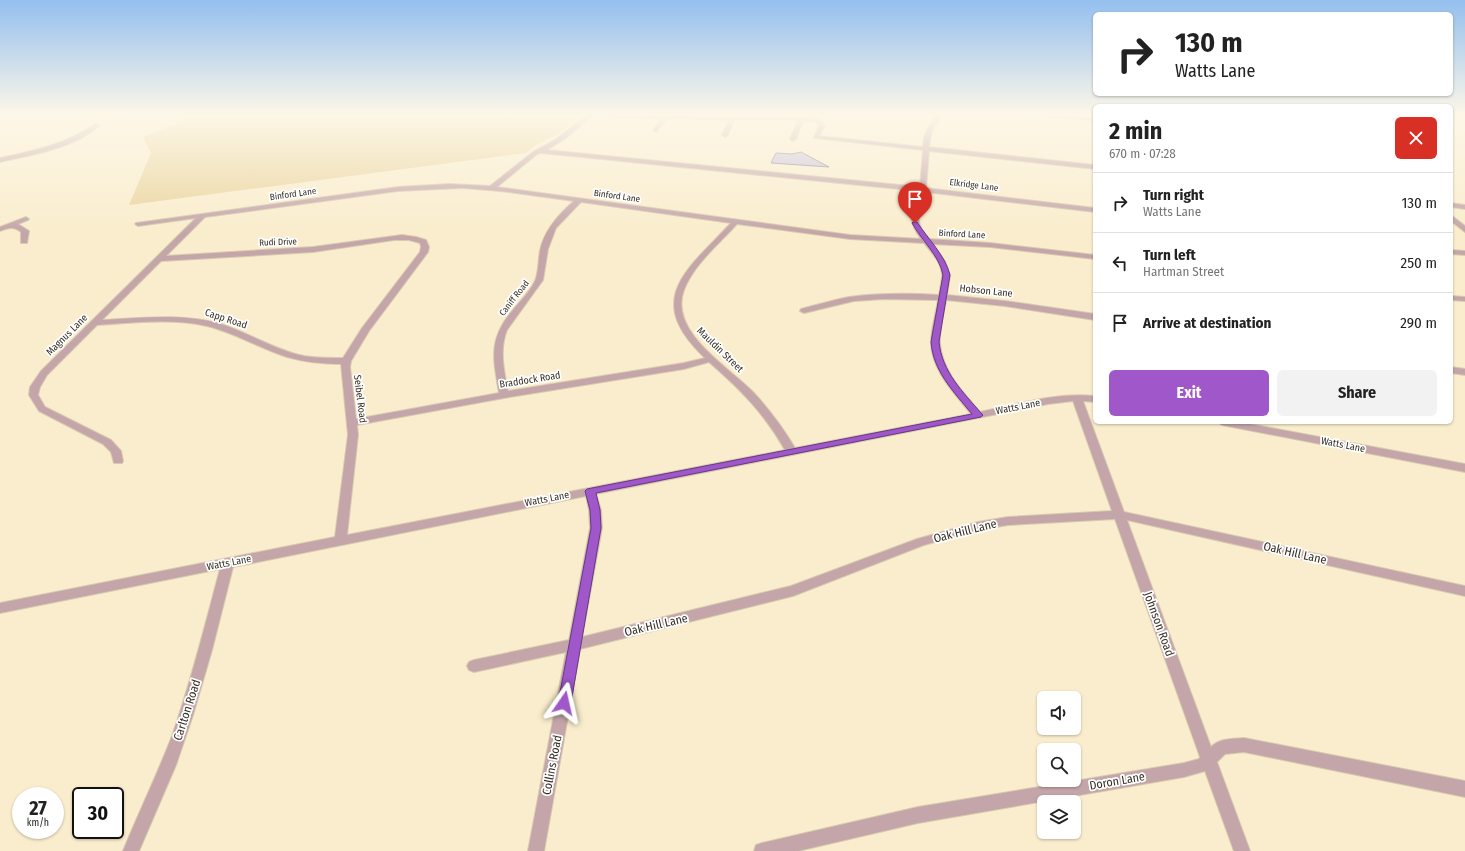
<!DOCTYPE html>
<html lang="en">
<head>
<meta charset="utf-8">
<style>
  :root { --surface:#fff; --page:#f2f2f2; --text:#222; --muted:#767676; --line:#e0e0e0; --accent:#a057ca }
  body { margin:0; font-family:"Fira Sans Condensed",sans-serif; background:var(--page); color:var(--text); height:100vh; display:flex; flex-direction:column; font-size:15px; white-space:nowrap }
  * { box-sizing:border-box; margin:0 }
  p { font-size:13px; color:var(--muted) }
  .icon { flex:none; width:22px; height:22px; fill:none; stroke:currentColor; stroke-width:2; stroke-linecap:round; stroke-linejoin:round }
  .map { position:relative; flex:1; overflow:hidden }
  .sheet { position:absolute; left:1093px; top:104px; width:360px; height:320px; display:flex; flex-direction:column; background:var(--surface); border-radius:6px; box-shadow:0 1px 3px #0004 }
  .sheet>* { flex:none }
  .guide { position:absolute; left:1093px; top:12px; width:360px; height:84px; border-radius:6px; box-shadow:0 1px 3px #0004; background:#fff; color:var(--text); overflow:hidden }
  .tools { position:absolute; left:1037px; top:691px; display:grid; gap:8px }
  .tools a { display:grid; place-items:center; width:44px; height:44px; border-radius:6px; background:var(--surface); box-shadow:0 1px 3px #0004; font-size:20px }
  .speed { position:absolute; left:12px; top:787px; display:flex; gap:8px; font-size:20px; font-weight:700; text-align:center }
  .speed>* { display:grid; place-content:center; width:52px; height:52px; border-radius:50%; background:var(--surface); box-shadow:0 1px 3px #0004; line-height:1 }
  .speed small { font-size:10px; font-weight:400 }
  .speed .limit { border:2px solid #111; border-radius:6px; background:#fff; color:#111 }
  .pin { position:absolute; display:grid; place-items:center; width:34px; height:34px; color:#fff; margin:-41px -17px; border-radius:50% 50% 50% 0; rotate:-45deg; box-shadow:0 0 4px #0007 }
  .pin .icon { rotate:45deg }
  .me { position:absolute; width:44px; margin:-22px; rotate:11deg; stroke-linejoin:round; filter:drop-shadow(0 0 3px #0008) }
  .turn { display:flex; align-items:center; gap:14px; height:84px; padding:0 16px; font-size:18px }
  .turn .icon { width:52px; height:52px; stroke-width:2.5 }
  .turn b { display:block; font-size:28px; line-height:34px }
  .round { display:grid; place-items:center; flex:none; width:42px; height:42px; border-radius:6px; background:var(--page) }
  .head { display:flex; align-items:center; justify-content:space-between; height:68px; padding:0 16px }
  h1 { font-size:24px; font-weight:700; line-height:30px }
  .action { display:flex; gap:8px; margin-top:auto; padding:8px 16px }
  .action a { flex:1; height:46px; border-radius:6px; background:var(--accent); color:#fff; font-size:16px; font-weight:700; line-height:46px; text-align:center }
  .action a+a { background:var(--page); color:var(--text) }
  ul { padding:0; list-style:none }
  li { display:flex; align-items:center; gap:12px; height:60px; padding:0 16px; border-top:1px solid var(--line) }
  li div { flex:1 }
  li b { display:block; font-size:15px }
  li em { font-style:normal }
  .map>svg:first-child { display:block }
  .green { fill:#ead49d }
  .building { fill:#c5bedd; stroke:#807996 }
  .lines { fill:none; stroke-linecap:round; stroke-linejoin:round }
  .minor-casing { stroke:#d7cbaf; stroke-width:2 }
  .minor { fill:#c4a5a9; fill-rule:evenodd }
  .route { fill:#a057ca; stroke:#683983 }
  .labels { text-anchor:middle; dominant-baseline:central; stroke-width:3.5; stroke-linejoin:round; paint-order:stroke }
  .far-street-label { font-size:9px; fill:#363024; stroke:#fff }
  .street-label { font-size:10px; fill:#363024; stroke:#fff }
  .near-street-label { font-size:12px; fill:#363024; stroke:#fff }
</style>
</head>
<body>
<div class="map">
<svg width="1465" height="851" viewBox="0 0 1465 851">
  <rect width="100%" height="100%" fill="#faedcd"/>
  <path class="green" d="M196,115h386l-24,19 -22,11 -10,8 -397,52 22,-52 -8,-16z"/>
  <path class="building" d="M801,152l28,15 -58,-4 5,-10 16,1z"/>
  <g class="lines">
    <g class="minor-casing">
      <path id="minor" d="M587,115h6l-27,23 -19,12 373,37 3,-37 -109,-12 5,-13c-4,-5 -10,-4 -16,-4l-7,18 -3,2 -3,-2 8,-19h-64l-6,15 -3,2 -3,-2 7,-15 -62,-1 -11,13 -3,-2 8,-11 -48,-2 -3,-2 203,2 8,3 4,5 -6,11 104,11c0,-15 7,-21 14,-32h6l-11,15 -3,17 166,18v4l-166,-18 -3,37 169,20v4l-170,-20c-5,21 -13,28 4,47l61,4 105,12v4l-105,-12 -58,-3 13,17 5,14 -3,20 58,6 90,13v6l-90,-14 -59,-6c-2,13 -7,30 -6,43 2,28 23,49 40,69 38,-8 77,-20 115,-16v6l-12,-1 41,111 341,74v10l-338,-76 84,227c9,-9 21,-8 33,-9l221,43v16l-221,-45 -19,2 -8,8 33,89h-16l-29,-80 -21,6 -266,46 -120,28h-44l2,-6 6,-2 156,-36 266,-44 15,-4 1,-2 -85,-238 -107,6 -30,5 -54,15 -131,51 -213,53 -36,202h-16l38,-199 -92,20 -5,-2 -2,-4 2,-4 5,-2 95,-20 21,-112 -1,-18 -3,-14 -353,71 -21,83 -19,65 -17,50 -37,86h-16c16,-39 34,-76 49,-115 19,-54 33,-111 48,-167l-220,44v-10l335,-66 13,-102 -7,-71c-19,0 -36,-2 -54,-7 -28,-9 -52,-24 -80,-31 -36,-8 -74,-3 -110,-1l-50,50 -7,12 -2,8 7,12 66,33 10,11 2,10 -1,2h-8l-3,-11 -8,-8 -64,-33 -10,-16 1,-8 11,-16 155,-153 -58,8 -3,-2 1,-1 262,-36 51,-3 41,2 43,-34 22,-12zM541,153l378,38c-6,23 -14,26 2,48l-71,-4 -353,-48 40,-33zM462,188l38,3 74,10c-15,13 -30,29 -34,50 -2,10 -1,20 -5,30 -5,11 -15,20 -22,29 -25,29 -20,48 -14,83l-143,26 -6,-52 1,-6 18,-30 59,-79 1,-5 -3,-7 -10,-3 -14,-2 -89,12 -147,9 39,-39 193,-26zM581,202l150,21c-45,48 -88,76 -26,135l-21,5 -176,28c-4,-20 -9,-41 -1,-61l36,-50 5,-31 8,-21zM737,224l113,15 74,4c7,9 18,20 18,32 0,6 -2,14 -3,20 -30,-2 -60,-2 -90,2 -16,3 -32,8 -48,12l-1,2 4,2 50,-12 30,-2 54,1c-2,13 -7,29 -7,42 0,28 24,52 40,72l-176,34c-12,-20 -26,-39 -42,-56 -24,-25 -85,-60 -69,-102 10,-26 35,-46 53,-66zM394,240h15l11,3 1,4 -1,5 -58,76 -19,30c-13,0 -27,0 -39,-2 -29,-6 -55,-23 -83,-32 -39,-11 -79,-6 -119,-4l59,-59 152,-9zM709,362c32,28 55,51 76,88l-438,85 11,-100 -1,-10 147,-27 180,-29zM1073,401l39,110 -104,6 -30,5 -61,17 -126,47 -209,51 20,-109 -1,-18 -5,-16 452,-90z
        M1047,115l48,2v4l-45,-4z
        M95,124l5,1c-24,23 -69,30 -100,37v-4c33,-7 67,-14 95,-34z
        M1451,203l14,2v4l-14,-2z
        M1451,215l14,11v6l-14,-11z
        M26,217l3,2 -1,1 -10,4 11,7 -2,12h-6v-11c-8,-6 -12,-4 -21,-1v-4z
        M1451,250l14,1v4l-14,-1z
        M1451,296l14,1v4l-14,-1z
        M1451,367l14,2v6l-14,-2z
        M1217,422h22l226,42v8l-243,-47z"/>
    </g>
    <use href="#minor" class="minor"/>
  </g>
  <linearGradient id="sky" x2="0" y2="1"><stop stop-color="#94bfef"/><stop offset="0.49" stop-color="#fdf7e8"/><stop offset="1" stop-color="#fdf7e8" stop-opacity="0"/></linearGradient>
  <rect width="1465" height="234" fill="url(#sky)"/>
  <path class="route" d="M913,222h4c11,17 28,33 33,53l-11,67c3,30 24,50 42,71l2,2 -2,2 -385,76 4,17 1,18 -30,175 -2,4 -5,2 -4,-2 -2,-4 33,-175 -1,-18 -5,-19 2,-2 385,-75c-18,-22 -39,-43 -41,-72l12,-67c-4,-20 -21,-34 -31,-52z"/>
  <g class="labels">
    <g class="far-street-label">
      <text transform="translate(974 185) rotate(7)">Elkridge Lane</text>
      <text transform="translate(293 194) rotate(-8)">Binford Lane</text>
      <text transform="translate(617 196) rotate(8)">Binford Lane</text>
      <text transform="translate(962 234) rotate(3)">Binford Lane</text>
      <text transform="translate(278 242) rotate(-2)">Rudi Drive</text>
      <text transform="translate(514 298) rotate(-52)">Caniff Road</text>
    </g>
    <g class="street-label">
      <text transform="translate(986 291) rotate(6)">Hobson Lane</text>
      <text transform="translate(226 319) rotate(18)">Capp Road</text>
      <text transform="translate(67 335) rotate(-45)">Magnus Lane</text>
      <text transform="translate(720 350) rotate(44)">Mauldin Street</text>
      <text transform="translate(530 380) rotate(-9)">Braddock Road</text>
      <text transform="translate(360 399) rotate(83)">Seibel Road</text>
      <text transform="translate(1018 407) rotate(-11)">Watts Lane</text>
      <text transform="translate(1343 445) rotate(11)">Watts Lane</text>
      <text transform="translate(547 499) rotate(-11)">Watts Lane</text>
      <text transform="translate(229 563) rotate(-11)">Watts Lane</text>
    </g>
    <g class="near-street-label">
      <text transform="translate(965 531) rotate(-14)">Oak Hill Lane</text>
      <text transform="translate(1295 553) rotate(13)">Oak Hill Lane</text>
      <text transform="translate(1159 624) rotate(70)">Johnson Road</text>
      <text transform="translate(656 625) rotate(-13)">Oak Hill Lane</text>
      <text transform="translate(187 710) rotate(-72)">Carlton Road</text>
      <text transform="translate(552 765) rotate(-79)">Collins Road</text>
      <text transform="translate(1117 781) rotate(-10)">Doron Lane</text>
    </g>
  </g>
</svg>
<div class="tools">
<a><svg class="icon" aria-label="sound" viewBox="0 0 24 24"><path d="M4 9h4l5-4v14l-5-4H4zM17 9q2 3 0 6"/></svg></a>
<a><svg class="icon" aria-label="search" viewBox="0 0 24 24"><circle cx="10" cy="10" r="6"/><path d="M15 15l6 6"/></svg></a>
<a><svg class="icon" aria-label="layers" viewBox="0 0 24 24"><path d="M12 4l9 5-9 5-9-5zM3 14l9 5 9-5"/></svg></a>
</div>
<div class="speed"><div>27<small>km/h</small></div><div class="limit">30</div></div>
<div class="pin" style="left:915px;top:223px;background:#d93025"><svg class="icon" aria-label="arrive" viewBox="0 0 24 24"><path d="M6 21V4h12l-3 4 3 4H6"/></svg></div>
<svg class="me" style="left:564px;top:703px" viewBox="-20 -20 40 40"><path d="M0-17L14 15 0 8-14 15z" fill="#a057ca" stroke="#fff" stroke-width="4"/></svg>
<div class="guide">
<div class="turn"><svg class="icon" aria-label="right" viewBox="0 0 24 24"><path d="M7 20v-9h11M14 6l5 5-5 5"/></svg><div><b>130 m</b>Watts Lane</div></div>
</div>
<section class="sheet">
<div class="head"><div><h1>2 min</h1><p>670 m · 07:28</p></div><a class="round" style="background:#d93025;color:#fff"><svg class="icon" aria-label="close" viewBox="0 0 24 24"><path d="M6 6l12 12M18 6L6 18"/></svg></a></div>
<ul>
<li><svg class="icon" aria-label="right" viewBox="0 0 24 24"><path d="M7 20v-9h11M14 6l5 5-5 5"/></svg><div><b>Turn right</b><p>Watts Lane</p></div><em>130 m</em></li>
<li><svg class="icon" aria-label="left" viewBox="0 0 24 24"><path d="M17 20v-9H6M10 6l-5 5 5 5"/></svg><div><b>Turn left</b><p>Hartman Street</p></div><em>250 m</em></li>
<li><svg class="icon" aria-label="arrive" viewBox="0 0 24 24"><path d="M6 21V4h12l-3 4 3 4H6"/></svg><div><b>Arrive at destination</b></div><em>290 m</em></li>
</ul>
<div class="action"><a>Exit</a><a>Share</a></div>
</section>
</div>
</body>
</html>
